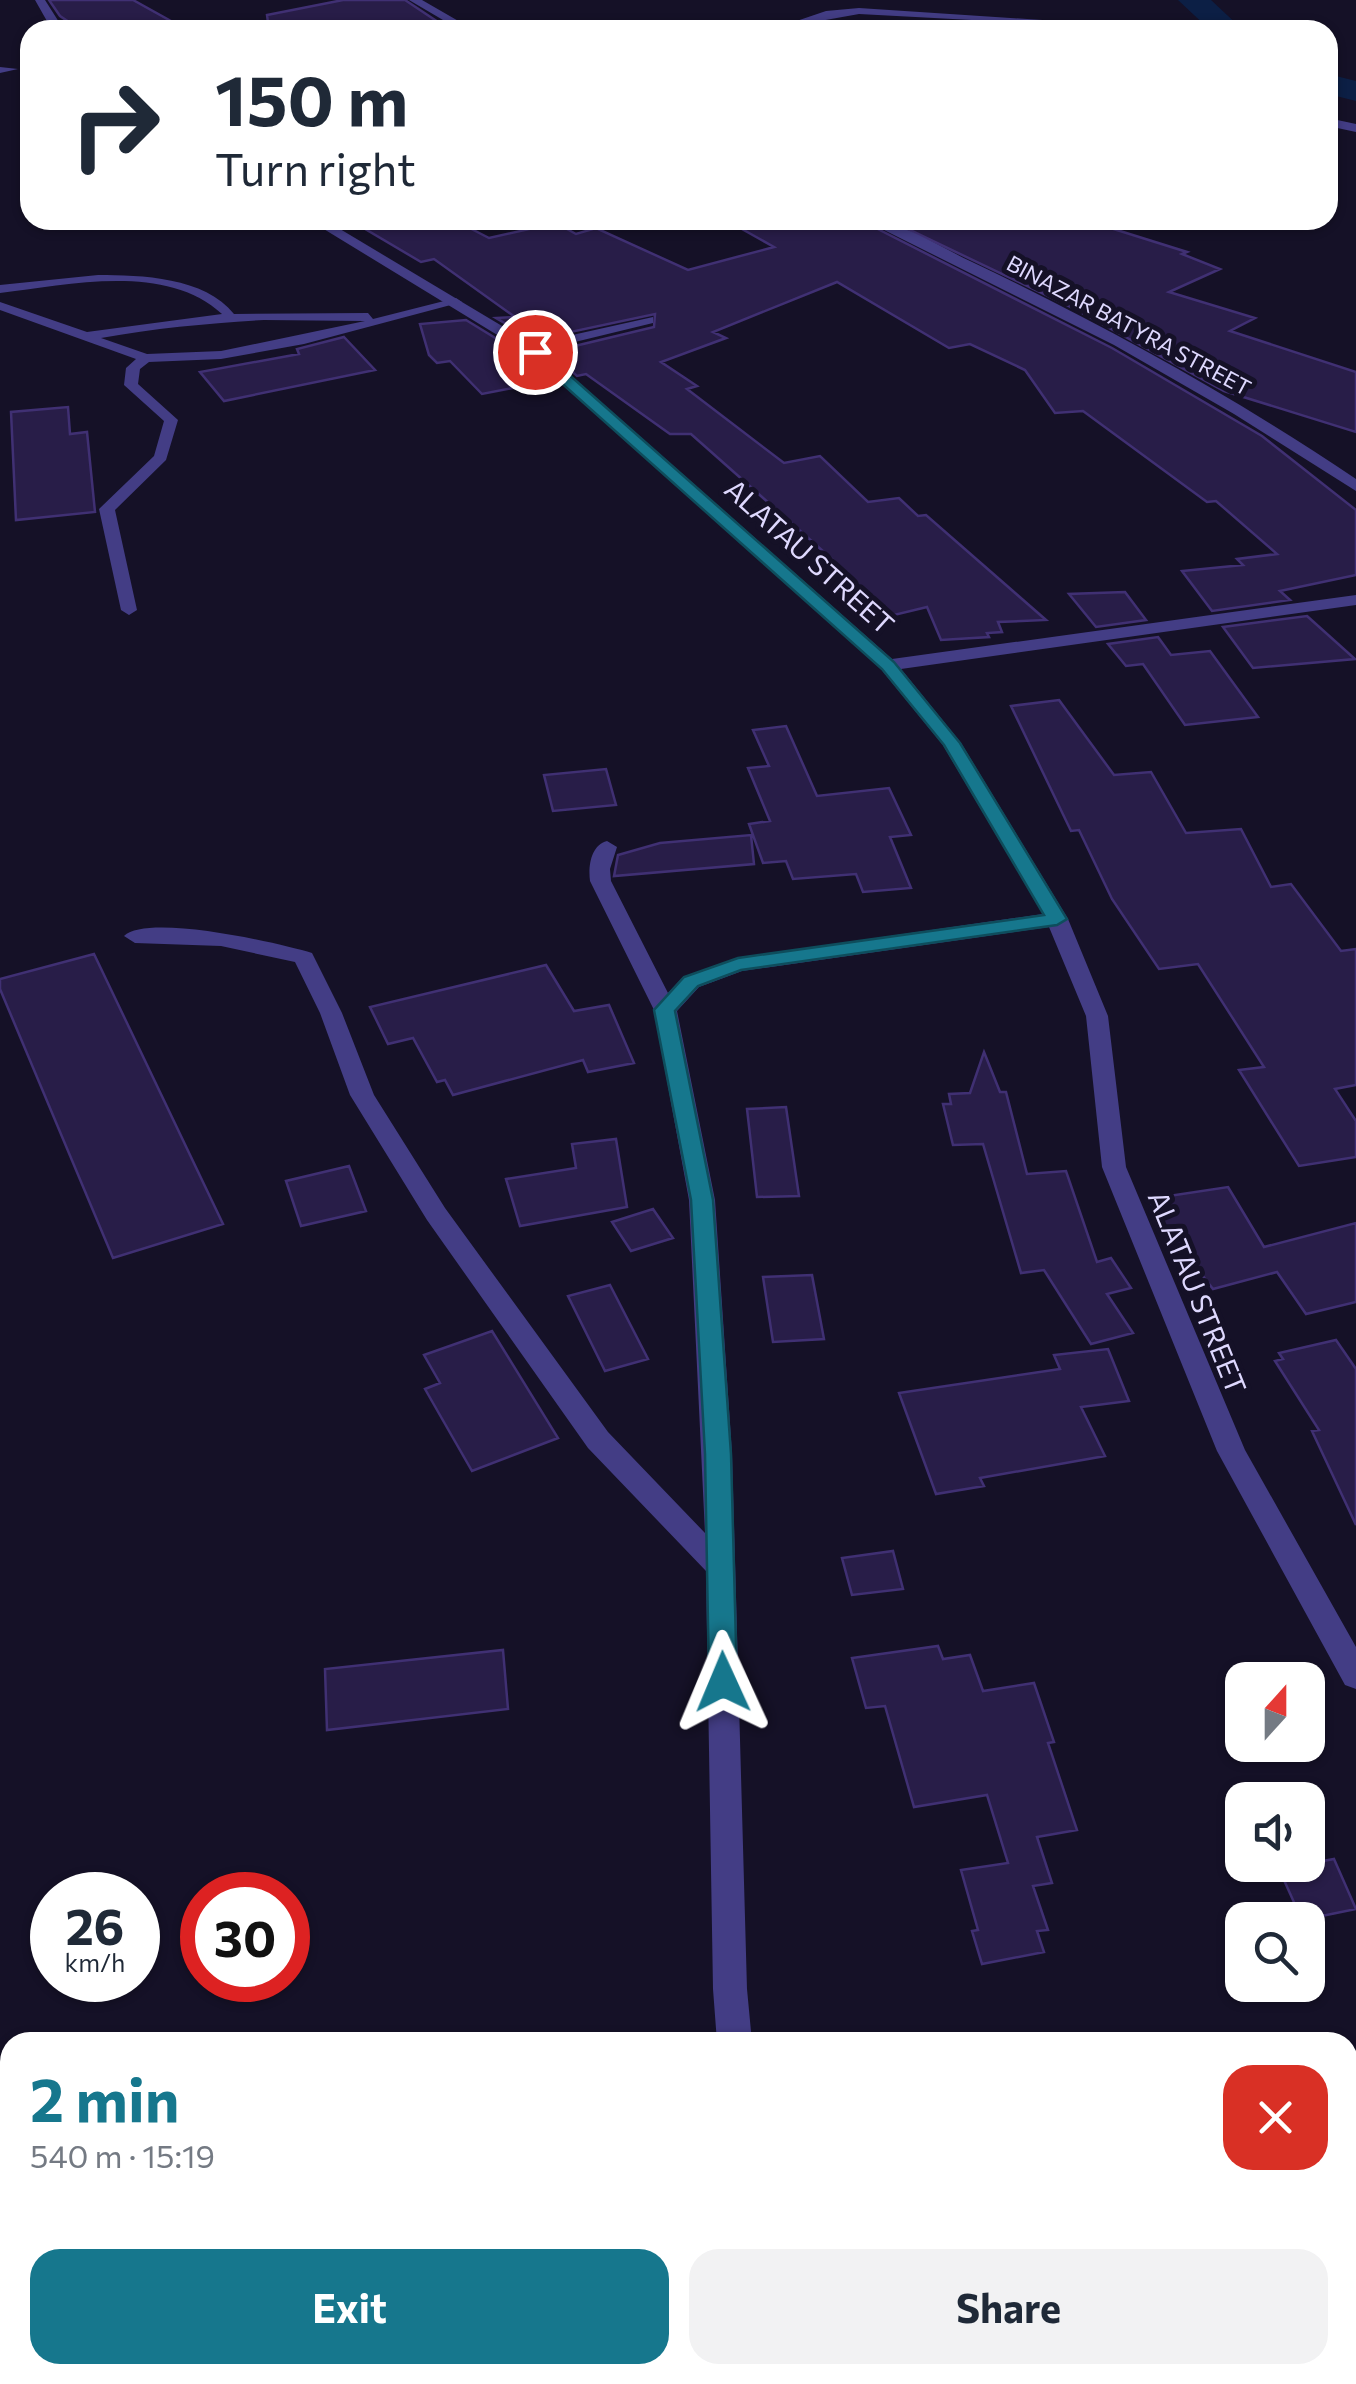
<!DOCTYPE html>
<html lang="en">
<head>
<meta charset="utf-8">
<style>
  :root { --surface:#fff; --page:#f2f2f3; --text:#1f2937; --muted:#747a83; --accent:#16778d }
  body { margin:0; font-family:Commissioner,sans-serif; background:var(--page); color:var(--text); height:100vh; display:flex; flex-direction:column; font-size:38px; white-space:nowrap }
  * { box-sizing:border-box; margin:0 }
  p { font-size:32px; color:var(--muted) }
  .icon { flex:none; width:55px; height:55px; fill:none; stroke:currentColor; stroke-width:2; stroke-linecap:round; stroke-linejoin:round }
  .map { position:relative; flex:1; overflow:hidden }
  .sheet { position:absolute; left:0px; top:2032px; width:1358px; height:352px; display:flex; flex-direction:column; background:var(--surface); border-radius:30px 30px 0 0; box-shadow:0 2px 8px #0004 }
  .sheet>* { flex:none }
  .banner { position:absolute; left:20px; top:20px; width:1318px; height:210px; border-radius:30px; box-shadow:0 2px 8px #0004; background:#fff; color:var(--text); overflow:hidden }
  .needle { width:65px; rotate:21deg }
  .buttons { position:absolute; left:1225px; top:1662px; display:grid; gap:20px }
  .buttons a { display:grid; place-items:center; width:100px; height:100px; border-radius:20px; background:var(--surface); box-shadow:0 2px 8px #0004; font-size:50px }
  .speed { position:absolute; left:30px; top:1872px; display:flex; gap:20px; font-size:50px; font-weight:700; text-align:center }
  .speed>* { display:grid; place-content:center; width:130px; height:130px; border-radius:50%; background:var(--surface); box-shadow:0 2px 8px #0004; line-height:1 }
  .speed small { font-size:25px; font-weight:400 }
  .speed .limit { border:15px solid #d22; background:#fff; color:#111 }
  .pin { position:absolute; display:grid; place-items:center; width:85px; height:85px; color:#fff; margin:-42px; border:5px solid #fff; border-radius:50%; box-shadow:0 2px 10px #0007 }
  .me { position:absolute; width:110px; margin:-55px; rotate:359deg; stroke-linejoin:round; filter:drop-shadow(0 0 8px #0008) }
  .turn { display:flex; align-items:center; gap:35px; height:210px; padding:0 30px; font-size:45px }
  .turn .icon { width:130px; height:130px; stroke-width:2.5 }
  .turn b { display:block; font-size:70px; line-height:85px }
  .round { display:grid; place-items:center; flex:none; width:105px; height:105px; border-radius:30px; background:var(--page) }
  .headline { display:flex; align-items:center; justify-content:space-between; height:170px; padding:0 30px }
  h1 { font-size:60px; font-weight:700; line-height:75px; color:var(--accent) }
  .cta { display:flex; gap:20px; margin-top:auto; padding:20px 30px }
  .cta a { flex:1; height:115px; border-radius:30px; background:var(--accent); color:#fff; font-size:40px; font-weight:700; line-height:115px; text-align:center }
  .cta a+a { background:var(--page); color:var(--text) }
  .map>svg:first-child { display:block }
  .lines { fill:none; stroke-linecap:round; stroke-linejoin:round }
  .river { fill:#0c1f45; fill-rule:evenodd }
  .building { fill:#281d48; stroke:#403073; stroke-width:2.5 }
  .service { fill:#433d85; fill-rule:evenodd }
  .minor { fill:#433d85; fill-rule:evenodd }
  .route { fill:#16778d; stroke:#0e4d5c; stroke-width:2.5 }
  .labels { text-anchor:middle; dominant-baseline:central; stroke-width:10; stroke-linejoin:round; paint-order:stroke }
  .far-street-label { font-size:22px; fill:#ded8fe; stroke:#151127 }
  .street-label { font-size:28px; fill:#ded8fe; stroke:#151127 }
</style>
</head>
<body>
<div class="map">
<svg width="1356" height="2384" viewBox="0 0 1356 2384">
  <rect width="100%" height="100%" fill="#151127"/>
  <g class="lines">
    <path class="river" d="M1178,0h33l32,30h-33z
      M1328,74l28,7v20l-28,-7z"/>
  </g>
  <path class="building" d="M49,0h84l54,30h-106l-21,-14z
    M343,0h62l33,22 -51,8h-118l-2,-15z
    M350,220h104l35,18 67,-15 20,11 20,-6 92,42 86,-23 -48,-27h134l252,128 150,88 94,74v65l-76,16 10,9 -78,11 -30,-40 61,-6 -6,-6 40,-5 -61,-53 -9,1 -124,-91 -28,2 -30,-43 -55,-26 -21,4 -112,-66 -124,50 13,6 -65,24 36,24 -10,3 97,74 36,-7 48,46 31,-4 19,18 8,-1 120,105 -48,2 4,10 -15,1 2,4 -48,3 -14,-33 -41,10 -65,-55 12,-2 -142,-126h-21l-84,-60 -9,2 -27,-24 104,-25 1,-13 -122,26 -37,-22 19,-1 -81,-58 -13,3z
    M889,220h196l102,32 -5,2 38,15 -51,23 86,26 -25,13 126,41v60l-132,-41 -153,-84z
    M466,320l62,38 25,22 -71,14 -32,-33 -13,2 -8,-8 -9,-31z
    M344,337l31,33 -151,31 -24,-29 99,-18 -2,-5z
    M68,407l2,27 17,-2 8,80 -79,8 -5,-108z
    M1125,592l21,28 -50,7 -27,-33z
    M1307,616l48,43 -102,9 -30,-41z
    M1158,637l13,18 39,-4 48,66 -73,8 -42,-61 -17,2 -18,-22z
    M1059,700l55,75 37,-3 35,61 55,-4 30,58 20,-3 50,67 15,-2v136l-21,4 21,32v36l-57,9 -60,-96 25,-3 -66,-103 -39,5 -47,-70 -33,-69 -8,1 -60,-125z
    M786,726l31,70 72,-8 22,47 -21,2 21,51 -48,4 -7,-18 -63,5 -7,-18 -23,2 -14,-39 21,-3 -22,-53 21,-2 -16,-36z
    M606,769l10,36 -63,6 -9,-36z
    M751,835l3,29 -140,12 4,-21 42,-12z
    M94,954l129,270 -110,34 -113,-269v-10z
    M546,965l28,46 35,-6 25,58 -46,9 -5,-12 -130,35 -8,-15 -8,2 -24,-44 -25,6 -18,-37z
    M984,1052l16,40h6l21,82 39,-3 31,91 14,-4 20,30 -24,6 26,39 -42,11 -47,-74 -23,3 -38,-129 -30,1 -10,-41h8l-2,-10 21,-1z
    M786,1107l13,89 -42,1 -10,-88z
    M616,1139l11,68 -107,19 -14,-47 70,-11 -4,-24z
    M349,1166l17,45 -65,15 -15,-45z
    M1228,1187l36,60 92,-24v79l-50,12 -29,-42 -64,17 -32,-41 -5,1 -27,-50z
    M653,1209l20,29 -42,13 -19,-29z
    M812,1275l12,64 -51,3 -10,-65z
    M610,1285l38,74 -43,12 -37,-75z
    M492,1331l66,107 -86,33 -47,-82 15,-6 -16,-28z
    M1336,1340l20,29v156l-44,-94 7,-1 -44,-69 8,-2 -4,-6z
    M1108,1349l21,52 -48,6 24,49 -125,22 4,8 -48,8 -37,-101 161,-24 -6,-14z
    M893,1551l10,38 -51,6 -10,-37z
    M938,1646l5,13 27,-4 13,36 51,-8 20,59 -6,1 29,87 -40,7 15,46 -19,3 15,44 -11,1 7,21 -62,12 -10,-33 6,-1 -17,-60 47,-7 -21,-68 -73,12 -29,-101 -19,2 -14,-50z
    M503,1650l5,59 -181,21 -2,-61z
    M1334,1859l22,50 -54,11 -23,-51z"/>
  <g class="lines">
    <path class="service" d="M0,67l18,2 -18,4z
      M98,275c43,0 107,2 136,39l134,-1 5,6 83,-21 6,4 -158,42 -83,15 -72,3 -9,7 -2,15 40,36 -12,40 -51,50 22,100 -8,5 -8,-5 -22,-101 55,-53 10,-35 -40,-36 2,-17 10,-9 -136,-49v-8l87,30 135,-18c-56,-52 -155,-29 -222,-21v-8zM264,320l101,1 -144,30 -74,3 -46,-16c55,-10 111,-15 163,-18z"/>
    <path class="minor" d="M35,0h10l19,30h-12z
      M409,0h13l52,30h-14z
      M859,8l289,19 6,3 -295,-16 -89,16 56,-19z
      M1328,118l28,6v8l-28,-6z
      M309,220h16l207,124 121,-27v6l-111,27 350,309 464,-64v10l-455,64 60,74 107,176 40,97 18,151 119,283 111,197v42l-11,-4 -128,-234 -115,-284 -16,-151 -37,-89 -307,44 -43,16 -22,24 38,189 17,254 15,535 5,53h-35l-4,-53 -7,-418 -118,-123 -161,-228 -77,-125 -30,-82 -25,-51 -74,-16 -86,-3 -11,-7c24,-23 155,7 188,17l30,60 32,82 71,113 163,224 97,101 -16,-333 -35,-190 -64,-129c-2,-15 1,-36 17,-40l10,6 -7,22 1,12 57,112 15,-16 55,-19 305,-44 -100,-169 -62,-76 -351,-314z
      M864,220c36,0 74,26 106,41 134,64 263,135 386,218v12l-122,-77 -120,-69z
      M755,2375h40l2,9h-40z"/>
  </g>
  <path class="route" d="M530,349h10l354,313 66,81 107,176 -10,6 -316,45 -43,16 -23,25 38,189 18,254 6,228 -4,8 -10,4 -10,-4 -4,-8 -4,-228 -14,-254 -37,-190 30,-33 54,-19 306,-43 -100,-170 -62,-76 -352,-314z"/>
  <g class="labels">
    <g class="far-street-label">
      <text transform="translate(1129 325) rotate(28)">BINAZAR BATYRA STREET</text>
    </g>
    <g class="street-label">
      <text transform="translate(810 556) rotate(42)">ALATAU STREET</text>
      <text transform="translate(1198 1292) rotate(68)">ALATAU STREET</text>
    </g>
  </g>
</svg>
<div class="buttons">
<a><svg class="needle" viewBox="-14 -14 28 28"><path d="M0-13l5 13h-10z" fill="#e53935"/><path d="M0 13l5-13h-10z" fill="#747a83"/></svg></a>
<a><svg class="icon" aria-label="sound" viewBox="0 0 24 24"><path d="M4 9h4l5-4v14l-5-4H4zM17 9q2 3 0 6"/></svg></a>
<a><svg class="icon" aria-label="search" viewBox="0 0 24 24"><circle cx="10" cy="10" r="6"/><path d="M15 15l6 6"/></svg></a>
</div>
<div class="speed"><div>26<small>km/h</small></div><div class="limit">30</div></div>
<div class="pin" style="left:535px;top:352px;background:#d93025"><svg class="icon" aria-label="arrive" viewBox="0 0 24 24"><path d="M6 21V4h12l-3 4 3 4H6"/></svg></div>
<svg class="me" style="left:723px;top:1682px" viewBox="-20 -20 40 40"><path d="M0-17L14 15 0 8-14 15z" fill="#16778d" stroke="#fff" stroke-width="4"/></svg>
<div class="banner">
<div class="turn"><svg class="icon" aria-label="right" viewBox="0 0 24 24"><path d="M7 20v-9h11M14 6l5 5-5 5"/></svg><div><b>150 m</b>Turn right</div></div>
</div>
<section class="sheet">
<div class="headline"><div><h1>2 min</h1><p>540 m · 15:19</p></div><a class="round" style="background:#d93025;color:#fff"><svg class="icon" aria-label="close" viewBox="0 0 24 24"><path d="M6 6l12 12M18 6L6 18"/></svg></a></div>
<div class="cta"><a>Exit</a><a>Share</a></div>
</section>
</div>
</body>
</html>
